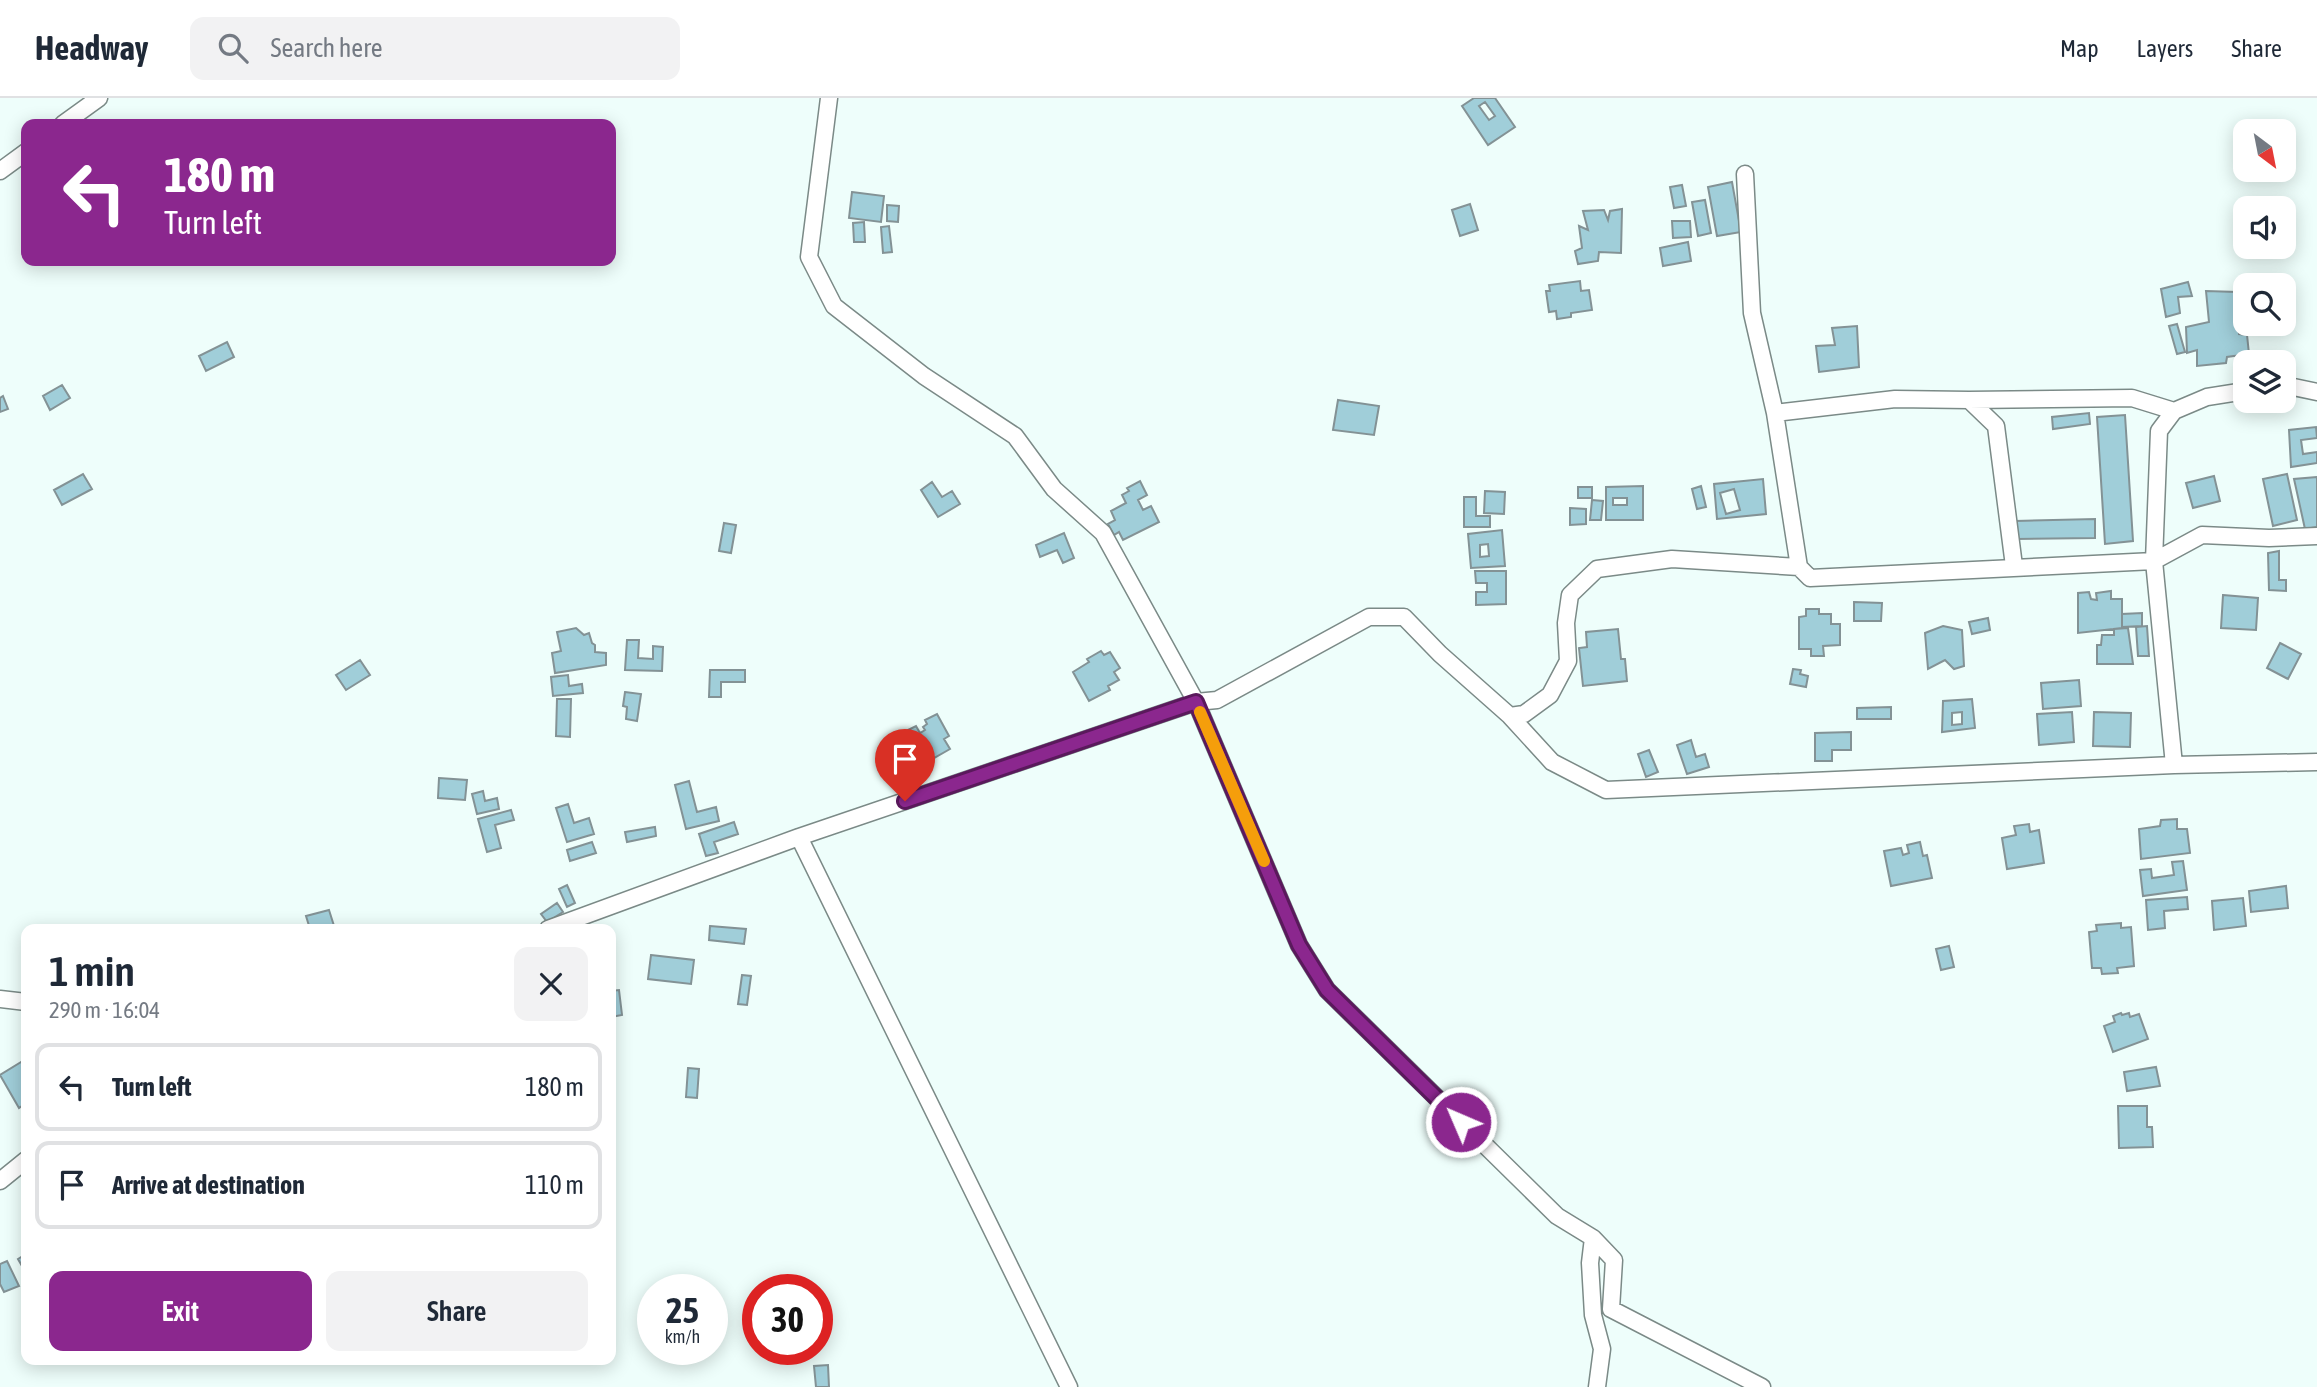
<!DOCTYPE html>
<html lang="en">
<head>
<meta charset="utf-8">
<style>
  :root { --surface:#fff; --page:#f2f2f3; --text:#1f2937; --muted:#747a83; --line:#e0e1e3; --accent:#8b278e }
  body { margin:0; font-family:"Asap Condensed",sans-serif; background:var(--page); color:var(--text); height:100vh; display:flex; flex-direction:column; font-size:26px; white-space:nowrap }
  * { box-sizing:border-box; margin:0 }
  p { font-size:23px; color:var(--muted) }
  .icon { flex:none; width:38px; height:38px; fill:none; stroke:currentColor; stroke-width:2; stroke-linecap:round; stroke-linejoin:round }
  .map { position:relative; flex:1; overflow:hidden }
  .panel { position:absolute; left:21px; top:826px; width:595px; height:441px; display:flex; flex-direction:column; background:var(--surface); border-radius:14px; box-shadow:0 4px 18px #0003 }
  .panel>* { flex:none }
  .banner { position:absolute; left:21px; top:21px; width:595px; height:147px; border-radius:14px; box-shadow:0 4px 18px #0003; background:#8b278e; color:#fff; overflow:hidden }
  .needle { width:46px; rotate:148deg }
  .controls { position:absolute; left:2233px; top:21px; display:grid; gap:14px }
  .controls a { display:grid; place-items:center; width:63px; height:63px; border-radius:14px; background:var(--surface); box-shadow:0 4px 18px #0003; font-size:35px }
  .speed { position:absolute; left:637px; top:1176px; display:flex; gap:14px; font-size:35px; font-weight:700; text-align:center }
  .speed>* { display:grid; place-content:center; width:91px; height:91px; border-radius:50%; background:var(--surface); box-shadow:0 4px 18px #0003; line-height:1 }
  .speed small { font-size:18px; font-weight:400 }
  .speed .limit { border:10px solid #d22; background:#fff; color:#111 }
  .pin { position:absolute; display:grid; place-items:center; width:60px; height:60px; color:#fff; margin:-72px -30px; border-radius:50% 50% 50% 0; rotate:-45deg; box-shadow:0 0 7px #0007 }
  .pin .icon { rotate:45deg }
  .me { position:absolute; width:77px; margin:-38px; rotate:315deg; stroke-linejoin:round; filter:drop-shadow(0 0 5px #0008) }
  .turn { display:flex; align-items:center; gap:24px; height:147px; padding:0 28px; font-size:32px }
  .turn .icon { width:91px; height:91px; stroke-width:2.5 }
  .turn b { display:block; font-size:49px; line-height:60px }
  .round { display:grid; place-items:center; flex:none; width:74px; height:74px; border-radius:14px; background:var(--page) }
  .headline { display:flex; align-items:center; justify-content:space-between; height:119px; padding:0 28px }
  h1 { font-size:42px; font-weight:600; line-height:52px }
  .button { display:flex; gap:14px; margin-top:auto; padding:14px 28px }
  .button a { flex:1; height:80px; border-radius:14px; background:var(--accent); color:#fff; font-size:28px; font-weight:600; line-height:80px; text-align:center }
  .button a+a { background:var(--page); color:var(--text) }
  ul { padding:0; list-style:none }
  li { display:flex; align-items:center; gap:21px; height:88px; margin:0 14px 10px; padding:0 14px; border:4px solid var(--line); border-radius:14px }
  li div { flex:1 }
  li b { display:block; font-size:26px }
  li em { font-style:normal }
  header { display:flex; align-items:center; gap:42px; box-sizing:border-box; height:98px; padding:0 35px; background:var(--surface); border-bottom:2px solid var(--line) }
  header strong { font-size:33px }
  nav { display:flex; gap:38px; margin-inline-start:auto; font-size:24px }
  .search { width:490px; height:63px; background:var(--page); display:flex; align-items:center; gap:18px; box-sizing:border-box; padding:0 24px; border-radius:14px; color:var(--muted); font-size:26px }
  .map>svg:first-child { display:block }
  .building { fill:#a0ced9; stroke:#839295; stroke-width:2; fill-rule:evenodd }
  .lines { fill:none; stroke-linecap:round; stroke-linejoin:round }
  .minor-casing { stroke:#7b8a87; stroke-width:19 }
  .minor { stroke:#fff; stroke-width:16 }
  .route-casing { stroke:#5a195c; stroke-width:18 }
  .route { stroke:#8b278e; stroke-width:12 }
  .slow { stroke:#f59e0b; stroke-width:12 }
</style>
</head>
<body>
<header>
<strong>Headway</strong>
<div class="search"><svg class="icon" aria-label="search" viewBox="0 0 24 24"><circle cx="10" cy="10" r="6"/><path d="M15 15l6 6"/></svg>Search here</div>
<nav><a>Map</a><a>Layers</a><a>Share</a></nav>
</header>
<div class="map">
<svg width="2317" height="1289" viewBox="0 0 2317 1289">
  <rect width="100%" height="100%" fill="#eefefb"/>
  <path class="building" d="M1474,0h21l20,29 -27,18 -26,-39zM1485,4l10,14 -6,4 -10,-14z
    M1732,84l9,50 -24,4 -9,-49z
    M1682,87l4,21 -12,2 -4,-21z
    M852,94l32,4 -3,26 -32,-4z
    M1705,102l6,33 -13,3 -6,-34z
    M1470,106l8,26 -18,6 -8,-26z
    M887,107l12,1 -1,16 -11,-1z
    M1622,111l-1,44 -22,-1 -1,9 -20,3 -3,-13 7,-3 -3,-22 9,4 -5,-19 21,-1 4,10 2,-9z
    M1672,123h18l1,16 -18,1z
    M864,124l1,20h-11l-1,-19z
    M889,128l3,26 -9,1 -2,-26z
    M1688,144l3,19 -28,5 -3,-18z
    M1580,183l1,10 8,-1 3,20 -21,3v4l-14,2 -1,-8 -7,1 -3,-21h4l-1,-6z
    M2188,184l4,14 -14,1 2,16 -14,4 -5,-28z
    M2206,193l31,1 2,42 8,1 2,19 -22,3 -1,6 -29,3v-16l-10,3 -1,-26 23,-5z
    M2177,226l8,28 -8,2 -8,-28z
    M1857,228l2,41 -40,5 -3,-26 19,-1 -3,-17z
    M227,244l7,15 -28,14 -7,-15z
    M62,287l8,13 -20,12 -7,-14z
    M3,298l5,13 -8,3v-14z
    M1338,302l41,6 -5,29 -41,-5z
    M2089,315l1,11 -37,5 -1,-12z
    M2125,317l8,126 -28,3 -8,-127z
    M2316,329l1,11 -16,2 2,14 14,-2v11l-26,4 -2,-37z
    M83,376l9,15 -30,16 -8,-15z
    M2287,376l10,46 -24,6 -10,-47z
    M2214,378l6,25 -27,7 -7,-25z
    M2317,379v50l-12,2 -11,-50z
    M1763,381l3,35 -49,5 -3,-35zM1734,391l6,21 -14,4 -6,-21z
    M1140,383l7,14 -9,5 5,10 8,-4 8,16 -36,18 -4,-8 -5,3 -6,-11 7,-4 -4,-9 15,-8 -4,-8 7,-4 -2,-3z
    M932,384l10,15 10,-6 8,13 -22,13 -17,-27z
    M1643,388v34h-37v-33zM1613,400h14v7h-14z
    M1701,388l5,21 -9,2 -5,-20z
    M1578,389h14v11h-14z
    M1485,393l20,1 -1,22 -20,-1z
    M1464,399h12v19h14v11h-26z
    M1592,402l11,1 -2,19h-11z
    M1570,410l16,1v15l-16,1z
    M2095,421v19l-79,1v-18z
    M724,425l12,2 -5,28 -12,-2z
    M1502,432l3,36 -34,2 -3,-34zM1488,446l1,12 -9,1v-12z
    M1064,435l10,25 -11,5 -6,-13 -17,7 -4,-12z
    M2279,453v29h7v11l-17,-1 -1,-37z
    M1475,473h31v33l-30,1v-13h11v-9h-11z
    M2111,493v8h11v29l-44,5v-40l11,-1 2,7 6,1 -1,-7z
    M2223,497l35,3 -2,32 -35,-2z
    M1854,504l28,1 -1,18h-27z
    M1806,511h13v5h12v10h9v21l-17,1 1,10h-13v-7h-12v-32l7,-1z
    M2142,515v13l-20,1v-13z
    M1988,520l2,12 -18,4 -3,-12z
    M1943,528l19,4 2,36 -10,3 -9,-9 -17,9 -3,-36z
    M2147,528l2,30h-11l-2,-29z
    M576,530l8,7 5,-2 3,10 3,2v7l11,1v12l-51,8 -3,-20 9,-2 -4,-19z
    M2128,530l5,36h-36v-19h4l1,-10h12v-6z
    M1618,531l3,30h4l2,22 -44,5 -4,-38 8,-1 -1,-15z
    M627,542h12l-1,18 15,1v-13l10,1 -1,24 -37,-1z
    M2280,545l21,11 -13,25 -21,-11z
    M1101,553l3,4 6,-3 10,16 -6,4 5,8 -11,6 2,4 -21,11 -16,-29 16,-10 -2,-3z
    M360,562l10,15 -24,15 -10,-15z
    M1793,571l8,1 -1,4 8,2 -2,11 -16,-3z
    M710,572h35v12h-24v15h-12z
    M568,577l1,11 13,-2 1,9 -30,3 -2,-19z
    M2079,582l2,26 -38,3 -2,-26z
    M625,594l16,2 -4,27 -11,-2 1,-12 -4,-1z
    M557,601h14l-1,38 -14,-1z
    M1972,601l3,29 -33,4 1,-31zM1962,614v12l-10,1v-12z
    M1891,609v12h-34v-11z
    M2072,614l2,30 -35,3 -2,-31z
    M2094,614l37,1 -1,34 -37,-1z
    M937,616l12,22 -5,3 6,10 -16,9 -2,-4 -2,1 2,5 -19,10 -14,-26 11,-6 -4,-7 10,-5 4,7 5,-3 -2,-3 4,-3 -2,-4z
    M1851,634v18h-19v11h-17v-28z
    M1691,642l5,17 9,-3 4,13 -22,7 -10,-29z
    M1649,652l9,22 -12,5 -8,-23z
    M439,680l28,2 -2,20 -27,-2z
    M689,683l8,31 19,-5 3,14 -33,8 -11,-44z
    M483,693l2,10 12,-3 2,11 -22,5 -5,-20z
    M568,706l6,19 15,-5 5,16 -27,8 -11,-34z
    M511,712l3,10 -19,5 6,23 -14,4 -9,-33z
    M2177,721v10h10l3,24 -49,6 -2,-30 21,-3 1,-6z
    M734,724l4,12 -24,8 4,11 -12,3 -7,-22z
    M2029,726l1,8 9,-2 5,33 -37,6 -5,-31 14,-3 -2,-9z
    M655,729l1,9 -29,6 -2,-10z
    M592,744l4,11 -26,8 -3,-11z
    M1920,744l3,14 4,-1 5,23 -41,8 -7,-35 17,-3 2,7 6,-2 -2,-8z
    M2183,763l4,29 -44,6 -3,-26 11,-1 1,9 22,-3 -2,-13z
    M567,787l8,18 -8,4 -8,-18z
    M2286,788l2,22 -37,4 -2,-21z
    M2187,799l1,12 -24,2 1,17 -17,2 -2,-30z
    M2243,800l3,28 -32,4 -2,-29z
    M557,805l6,9 -16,10 -6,-8z
    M329,812l6,19h-15l-1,-3 -4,3h-5l-4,-13z
    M2121,825v5l10,-1 3,39 -17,2 1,5 -16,1 -1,-6h-9l-3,-36 8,-1 -1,-6z
    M710,828l36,3 -2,15 -35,-4z
    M1949,848l5,21 -13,3 -5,-21z
    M651,857l43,5 -3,24 -43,-5z
    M742,877l9,1 -4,29 -9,-1z
    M619,892l3,25 -11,2v-26z
    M2121,915l1,2 7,-2 1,4 9,-3 9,25 -35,13 -9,-26 11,-4 -2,-6z
    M26,961v44l-7,5 -19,-33z
    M2156,969l4,19 -33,5 -3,-19z
    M688,970l11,1 -2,29 -11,-1z
    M2118,1008h29v21h5l1,20 -34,1z
    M26,1156v19l-8,-14z
    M7,1163l12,25 -15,6 -4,-8v-20z
    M828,1267l1,22h-13l-2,-21z"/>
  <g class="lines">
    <g class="minor-casing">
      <path id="minor" d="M829,0l-20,159 25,49 90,70 91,60 39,53 49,44 93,169 103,243 28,45 230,226 36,22 21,22 -3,49 151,78
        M63,26l36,-26
        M0,73l26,-19
        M1745,76l7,139 23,100 24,154
        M2284,287l33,7
        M1969,302l163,-2 42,13
        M1775,315l120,-14 74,1 27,26 18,140
        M1510,618l14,-2 26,-19 18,-34 -2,-38 4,-28 27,-26 75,-10 127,8 11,11 344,-17 48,-26 67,3 48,-2
        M2174,667l-20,-204 5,-130 15,-20 33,-14 38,-6
        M799,739l270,550
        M548,831l251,-92 397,-135 21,-2 152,-83h35l36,37 70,62 42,46 54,28 568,-25 143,-3
        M0,901l26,3
        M0,1083l26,-21
        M1593,1140l-3,25 3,52 9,34 -5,38"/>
    </g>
    <use href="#minor" class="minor"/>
  </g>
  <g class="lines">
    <g class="route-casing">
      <path id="route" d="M905,703l291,-99 103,243 28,45 134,132"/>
    </g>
    <use href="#route" class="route"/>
    <path class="slow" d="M1200,614l64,149"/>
  </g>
</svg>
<div class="controls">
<a><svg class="needle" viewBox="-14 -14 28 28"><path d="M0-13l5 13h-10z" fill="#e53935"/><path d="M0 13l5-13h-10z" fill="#747a83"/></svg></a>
<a><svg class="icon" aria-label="sound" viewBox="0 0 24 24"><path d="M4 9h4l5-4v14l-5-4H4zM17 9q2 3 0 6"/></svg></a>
<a><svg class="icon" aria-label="search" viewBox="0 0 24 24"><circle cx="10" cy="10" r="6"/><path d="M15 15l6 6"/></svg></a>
<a><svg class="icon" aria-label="layers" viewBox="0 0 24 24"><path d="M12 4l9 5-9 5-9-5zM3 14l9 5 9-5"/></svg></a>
</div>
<div class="speed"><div>25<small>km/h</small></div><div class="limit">30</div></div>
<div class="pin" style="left:905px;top:703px;background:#d93025"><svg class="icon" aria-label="arrive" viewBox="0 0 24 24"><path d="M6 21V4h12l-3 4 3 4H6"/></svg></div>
<svg class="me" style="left:1461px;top:1024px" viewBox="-20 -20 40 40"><circle r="17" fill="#8b278e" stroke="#fff" stroke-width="3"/><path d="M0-11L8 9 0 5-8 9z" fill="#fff"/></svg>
<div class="banner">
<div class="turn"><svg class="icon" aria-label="left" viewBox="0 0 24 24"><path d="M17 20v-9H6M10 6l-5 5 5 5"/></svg><div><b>180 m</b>Turn left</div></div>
</div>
<section class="panel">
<div class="headline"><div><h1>1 min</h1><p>290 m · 16:04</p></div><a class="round"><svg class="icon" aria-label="close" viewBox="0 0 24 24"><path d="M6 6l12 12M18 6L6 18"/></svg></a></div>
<ul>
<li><svg class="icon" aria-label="left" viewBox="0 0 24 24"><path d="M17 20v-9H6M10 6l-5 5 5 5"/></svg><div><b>Turn left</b></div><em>180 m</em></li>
<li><svg class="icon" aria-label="arrive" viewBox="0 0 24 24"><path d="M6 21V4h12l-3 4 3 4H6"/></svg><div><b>Arrive at destination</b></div><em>110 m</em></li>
</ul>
<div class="button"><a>Exit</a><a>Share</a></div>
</section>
</div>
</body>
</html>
